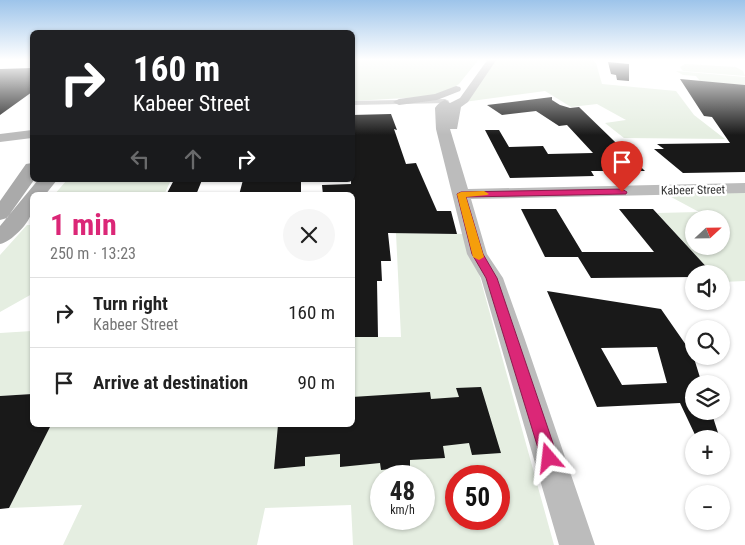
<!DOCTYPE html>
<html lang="en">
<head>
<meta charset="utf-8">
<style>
  :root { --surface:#fff; --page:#f6f6f6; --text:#222; --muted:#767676; --line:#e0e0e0; --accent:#db2777 }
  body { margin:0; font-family:"Roboto Condensed",sans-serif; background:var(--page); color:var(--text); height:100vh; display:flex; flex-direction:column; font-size:19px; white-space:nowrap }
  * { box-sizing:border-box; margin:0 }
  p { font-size:16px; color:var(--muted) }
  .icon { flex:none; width:28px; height:28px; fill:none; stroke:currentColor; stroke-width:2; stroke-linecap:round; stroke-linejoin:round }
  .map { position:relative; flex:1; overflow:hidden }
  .details { position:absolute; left:30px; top:192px; width:325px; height:235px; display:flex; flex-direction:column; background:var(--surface); border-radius:8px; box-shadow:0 1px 4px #0004 }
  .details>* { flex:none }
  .hud { position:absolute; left:30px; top:30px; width:325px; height:152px; border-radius:8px; box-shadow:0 1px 4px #0004; background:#202124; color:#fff; overflow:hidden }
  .needle { width:32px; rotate:68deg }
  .tools { position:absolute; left:685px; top:210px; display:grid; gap:10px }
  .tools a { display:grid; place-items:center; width:45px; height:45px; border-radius:50%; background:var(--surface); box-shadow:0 1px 4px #0004; font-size:25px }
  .speed { position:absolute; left:370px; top:465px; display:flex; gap:10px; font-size:25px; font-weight:700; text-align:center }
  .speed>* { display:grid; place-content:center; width:65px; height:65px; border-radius:50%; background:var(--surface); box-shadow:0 1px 4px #0004; line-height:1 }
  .speed small { font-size:12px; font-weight:400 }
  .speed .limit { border:8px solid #d22; background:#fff; color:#111 }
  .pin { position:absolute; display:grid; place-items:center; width:42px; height:42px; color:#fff; margin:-51px -21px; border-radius:50% 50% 50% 0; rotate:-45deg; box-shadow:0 0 5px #0007 }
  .pin .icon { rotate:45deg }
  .me { position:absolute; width:55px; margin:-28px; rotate:343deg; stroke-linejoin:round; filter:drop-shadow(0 0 4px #0008) }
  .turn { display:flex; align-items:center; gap:18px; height:105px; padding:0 20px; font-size:22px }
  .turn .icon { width:65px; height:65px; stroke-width:2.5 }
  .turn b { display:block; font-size:35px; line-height:42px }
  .lanes { display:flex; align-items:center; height:48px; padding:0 20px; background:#0003; justify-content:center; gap:25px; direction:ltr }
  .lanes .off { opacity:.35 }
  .round { display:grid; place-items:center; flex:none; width:52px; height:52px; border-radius:26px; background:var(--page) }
  .headline { display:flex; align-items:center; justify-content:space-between; height:85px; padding:0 20px }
  h1 { font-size:30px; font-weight:700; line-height:38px; color:var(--accent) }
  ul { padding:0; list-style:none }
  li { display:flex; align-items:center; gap:15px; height:70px; padding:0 20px; border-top:1px solid var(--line) }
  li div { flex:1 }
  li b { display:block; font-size:19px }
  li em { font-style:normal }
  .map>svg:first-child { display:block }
  .green { fill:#e5eee1; fill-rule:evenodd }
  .building { fill:#191919; fill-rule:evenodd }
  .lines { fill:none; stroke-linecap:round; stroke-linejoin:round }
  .street { fill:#cfcfcf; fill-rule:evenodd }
  .secondary { fill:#bcbcbc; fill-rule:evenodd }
  .primary { fill:#aaa; fill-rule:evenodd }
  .route { fill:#db2777; stroke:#8e194d }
  .slow { fill:#f59e0b }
  .labels { text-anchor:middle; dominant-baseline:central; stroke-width:5; stroke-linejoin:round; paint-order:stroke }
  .far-street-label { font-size:12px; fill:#323232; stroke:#fff }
</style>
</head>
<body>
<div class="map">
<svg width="745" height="545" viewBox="0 0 745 545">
  <rect width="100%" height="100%" fill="#fff"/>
  <path class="green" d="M352,59h127l-20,25 -18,12 -88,5z
    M496,59h94l6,4 6,21 74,7 18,24 31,24 -101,-1 -19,-15 21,-3 -29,-16 -26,3 -26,-16 -81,11z
    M685,64l51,3 7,4 2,5 -62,-5 -3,-4z
    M676,71l69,6v8l-45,-4 -4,-5 -13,-1z
    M171,180l-7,15h-110l12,-14z
    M660,191h85v90l-23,1 -1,-8h-8l-56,-61 42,-1zM694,219h27v27h-27z
    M27,225h5v69l-32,18v-57z
    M396,233l72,1 86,311h-201l-2,-40 -86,3 -8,37h-194l19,-40 -73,3 42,-83h301l1,-88h48zM381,476h43v43h-43zM456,476h43v43h-43z
    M32,331v63l-32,2v-63z"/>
  <path class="building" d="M608,62l21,2v17l-12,-1 -1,-5 -5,-1z
    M32,68v24l-32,23v-46z
    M680,79l65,6v87l-62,1 -29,-24h10l-7,-5 73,-1 -18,-26 -8,-1z
    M552,97v3l8,5 10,3 9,-1 66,64h-54l3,5 -84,2 -25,-48h14l10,17 34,-1 5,8 45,-1 -26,-28 -8,1 -23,-15 -34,4 -15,-10z
    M391,114l6,16 -3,-1 12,35 10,-1 21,48h14l6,23 -69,-1 3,28h-10l1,20h-5l1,56h-26v-142h-29l-1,-10 29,-1 1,-69z
    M174,180h28l-6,15h-30z
    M243,180h58v15h-62z
    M521,209h35l26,43h72l-35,-43h34l60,65h-19v3l-103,1 -13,-21h-33z
    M547,291l114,18 32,46 9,29h-8v27h17l9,28h-23l-17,-36 -83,4zM657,347l10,36 -45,2 -21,-37z
    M481,387l20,66 -29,2 -3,-12 -26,3 2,12 -35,2v7l-29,3 -1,-7 -40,4v-13l-35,3v9l-31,3 4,-44h74v-28l78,-5 1,7 28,-2 -3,-9z
    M32,394v31h19l-42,83 -9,1v-113z"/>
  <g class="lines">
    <path class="street" d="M445,99l4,2 -1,2 -96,2v-4z"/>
    <path class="secondary" d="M488,59h9l-29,43 -7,5 -4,22h-7l18,60 277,-6v10l-274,6 16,55 16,24 21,59 71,208h-36l-78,-267 -14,-24 -31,-125 -1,-21c3,-4 5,-6 10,-8l5,3 10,-5z
      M456,86l4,1 1,2 -1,2 -23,9 -38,5 -6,-3 6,-3 36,-5z
      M32,130v8l-32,4v-8z"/>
    <path class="primary" d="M32,163l2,17 -27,38 -7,2v-19l26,-37z
      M38,180h19l-12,15h-13c0,5 2,11 0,16 -2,12 -21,31 -32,33v-18z"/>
  </g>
  <linearGradient id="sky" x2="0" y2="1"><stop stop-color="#9dc4ea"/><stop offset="0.44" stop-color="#fff"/><stop offset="1" stop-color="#fff" stop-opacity="0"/></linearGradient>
  <rect width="745" height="135" fill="url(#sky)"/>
  <path class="route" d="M622,189l5,3 -1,2 -160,3 17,57 14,24 61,180 -3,6 -6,2 -6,-2 -2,-6 -55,-180 -14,-24 -15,-60 4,-2z"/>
  <path class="slow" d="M484,191l5,3 -2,1 -21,2 18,60 -5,3 -6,-3 -16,-63 4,-2z"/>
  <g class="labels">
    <g class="far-street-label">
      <text transform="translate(693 190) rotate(-1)">Kabeer Street</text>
    </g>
  </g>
</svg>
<div class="tools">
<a><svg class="needle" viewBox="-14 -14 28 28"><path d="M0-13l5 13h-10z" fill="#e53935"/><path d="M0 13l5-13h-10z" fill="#767676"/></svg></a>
<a><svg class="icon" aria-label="sound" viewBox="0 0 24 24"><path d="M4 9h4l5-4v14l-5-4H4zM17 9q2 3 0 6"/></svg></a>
<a><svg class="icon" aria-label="search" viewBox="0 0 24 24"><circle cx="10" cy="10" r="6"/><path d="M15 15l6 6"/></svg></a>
<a><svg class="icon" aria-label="layers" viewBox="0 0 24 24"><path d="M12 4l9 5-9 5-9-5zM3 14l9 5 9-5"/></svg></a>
<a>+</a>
<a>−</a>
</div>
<div class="speed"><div>48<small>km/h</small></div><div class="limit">50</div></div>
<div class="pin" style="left:622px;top:192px;background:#d93025"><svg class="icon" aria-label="arrive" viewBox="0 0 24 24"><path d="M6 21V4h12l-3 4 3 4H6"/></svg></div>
<svg class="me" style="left:549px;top:458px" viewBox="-20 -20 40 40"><path d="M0-17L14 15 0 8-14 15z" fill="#db2777" stroke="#fff" stroke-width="4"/></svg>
<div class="hud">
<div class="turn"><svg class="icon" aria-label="right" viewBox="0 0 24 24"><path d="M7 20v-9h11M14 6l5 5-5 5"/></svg><div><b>160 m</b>Kabeer Street</div></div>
<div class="lanes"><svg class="icon off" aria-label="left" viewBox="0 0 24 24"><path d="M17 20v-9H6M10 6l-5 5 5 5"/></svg><svg class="icon off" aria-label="ahead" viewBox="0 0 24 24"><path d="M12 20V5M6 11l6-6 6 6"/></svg><svg class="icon" aria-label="right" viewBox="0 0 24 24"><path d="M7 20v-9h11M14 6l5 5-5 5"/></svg></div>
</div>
<section class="details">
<div class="headline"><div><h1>1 min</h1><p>250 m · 13:23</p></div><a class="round"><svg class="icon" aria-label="close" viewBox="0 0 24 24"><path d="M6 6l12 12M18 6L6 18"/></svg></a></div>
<ul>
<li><svg class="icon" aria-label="right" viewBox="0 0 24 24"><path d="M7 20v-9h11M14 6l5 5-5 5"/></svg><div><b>Turn right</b><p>Kabeer Street</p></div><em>160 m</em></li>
<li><svg class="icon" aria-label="arrive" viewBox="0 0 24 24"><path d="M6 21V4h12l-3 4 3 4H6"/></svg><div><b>Arrive at destination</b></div><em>90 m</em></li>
</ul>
</section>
</div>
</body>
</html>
